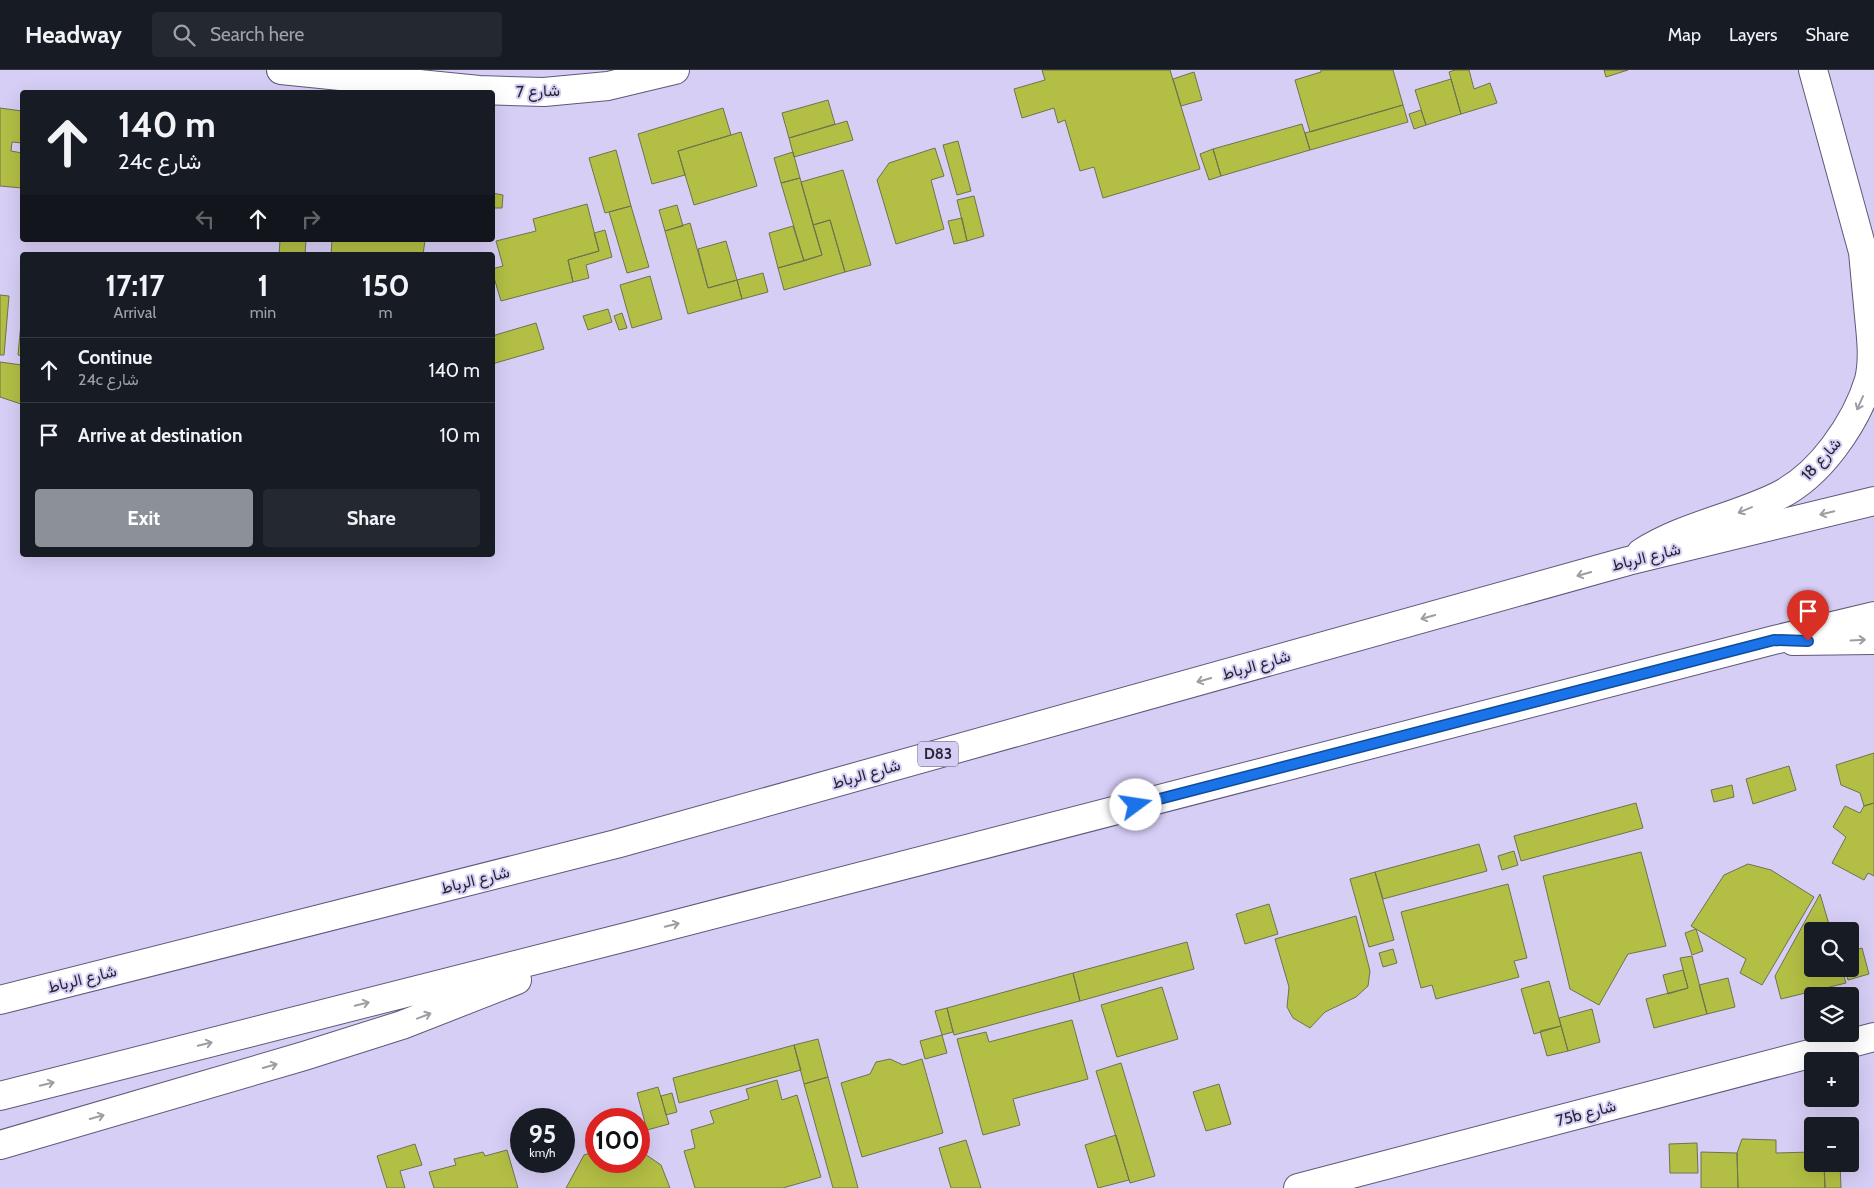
<!DOCTYPE html>
<html lang="en">
<head>
<meta charset="utf-8">
<style>
  :root { --surface:#171b24; --page:#242831; --text:#f1f3f6; --muted:#9ea1a6; --line:#363941; --accent:#8c9099 }
  body { margin:0; font-family:Cabin,Vazirmatn,sans-serif; background:var(--page); color:var(--text); height:100vh; display:flex; flex-direction:column; font-size:19px; white-space:nowrap }
  * { box-sizing:border-box; margin:0 }
  p { font-size:16px; color:var(--muted) }
  .icon { flex:none; width:28px; height:28px; fill:none; stroke:currentColor; stroke-width:2; stroke-linecap:round; stroke-linejoin:round }
  .map { position:relative; flex:1; overflow:hidden }
  .side { position:absolute; left:20px; top:182px; width:475px; height:305px; display:flex; flex-direction:column; background:var(--surface); border-radius:5px; box-shadow:0 5px 20px #0002 }
  .side>* { flex:none }
  .guide { position:absolute; left:20px; top:20px; width:475px; height:152px; border-radius:5px; box-shadow:0 5px 20px #0002; background:#171b24; color:var(--text); overflow:hidden }
  .buttons { position:absolute; left:1804px; top:852px; display:grid; gap:10px }
  .buttons a { display:grid; place-items:center; width:55px; height:55px; border-radius:5px; background:var(--surface); box-shadow:0 5px 20px #0002; font-size:25px }
  .speed { position:absolute; left:510px; top:1038px; display:flex; gap:10px; font-size:25px; font-weight:700; text-align:center }
  .speed>* { display:grid; place-content:center; width:65px; height:65px; border-radius:50%; background:var(--surface); box-shadow:0 5px 20px #0002; line-height:1 }
  .speed small { font-size:12px; font-weight:400 }
  .speed .limit { border:8px solid #d22; background:#fff; color:#111 }
  .pin { position:absolute; display:grid; place-items:center; width:42px; height:42px; color:#fff; margin:-51px -21px; border-radius:50% 50% 50% 0; rotate:-45deg; box-shadow:0 0 5px #0007 }
  .pin .icon { rotate:45deg }
  .me { position:absolute; width:55px; margin:-28px; rotate:76deg; stroke-linejoin:round; filter:drop-shadow(0 0 4px #0008) }
  .turn { display:flex; align-items:center; gap:18px; height:105px; padding:0 15px; font-size:22px }
  .turn .icon { width:65px; height:65px; stroke-width:2.5 }
  .turn b { display:block; font-size:35px; line-height:42px }
  .lanes { display:flex; align-items:center; height:48px; padding:0 15px; background:#0003; justify-content:center; gap:25px; direction:ltr }
  .lanes .off { opacity:.35 }
  .eta { display:flex; justify-content:space-evenly; align-items:center; height:85px; text-align:center }
  .eta b { font-size:30px; font-weight:800; line-height:35px }
  .primary-button { display:flex; gap:10px; margin-top:auto; padding:10px 15px }
  .primary-button a { flex:1; height:58px; border-radius:5px; background:var(--accent); color:#fff; font-size:20px; font-weight:800; line-height:58px; text-align:center }
  .primary-button a+a { background:var(--page); color:var(--text) }
  ul { padding:0; list-style:none }
  li { display:flex; align-items:center; gap:15px; height:65px; padding:0 15px; border-top:1px solid var(--line) }
  li div { flex:1 }
  li b { display:block; font-size:19px }
  li em { font-style:normal }
  header { display:flex; align-items:center; gap:30px; box-sizing:border-box; height:70px; padding:0 25px; background:var(--surface); border-bottom:1px solid var(--line) }
  header strong { font-size:24px }
  nav { display:flex; gap:28px; margin-inline-start:auto; font-size:18px }
  .search { width:350px; height:45px; background:var(--page); display:flex; align-items:center; gap:12px; box-sizing:border-box; padding:0 18px; border-radius:5px; color:var(--muted); font-size:19px }
  .map>svg:first-child { display:block }
  .building { fill:#b2be44; stroke:#6e734f }
  .lines { fill:none; stroke-linecap:round; stroke-linejoin:round }
  .minor-casing { stroke:#5f5879; stroke-width:30 }
  .highway-casing { stroke:#5f5879; stroke-width:30 }
  .minor { stroke:#fff; stroke-width:28 }
  .highway { stroke:#fff; stroke-width:28 }
  .oneway { stroke:#9e9da3 }
  .route-casing { stroke:#114b97; stroke-width:12 }
  .route { stroke:#1a73e8; stroke-width:9 }
  .labels { text-anchor:middle; dominant-baseline:central; stroke-width:4; stroke-linejoin:round; paint-order:stroke }
  .shield { fill:#d6cef5; stroke:#5c586d; stroke-width:1 }
  .shield-label { font-size:15px; font-weight:bold; fill:#282533 }
  .street-label { font-size:16px; fill:#282533; stroke:#d6cef5 }
</style>
</head>
<body>
<header>
<strong>Headway</strong>
<div class="search"><svg class="icon" aria-label="search" viewBox="0 0 24 24"><circle cx="10" cy="10" r="6"/><path d="M15 15l6 6"/></svg>Search here</div>
<nav><a>Map</a><a>Layers</a><a>Share</a></nav>
</header>
<div class="map">
<svg width="1874" height="1118" viewBox="0 0 1874 1118">
  <rect width="100%" height="100%" fill="#d6cef5"/>
  <path class="building" d="M1042,0h128l30,99 -97,29 -9,-31 -14,4 -15,-51 -7,3 -4,-15 -32,10 -8,-29 31,-9z
    M1321,0h72l10,35 -93,27 -15,-52 26,-8z
    M1455,0h14l5,19 16,-6 7,20 -36,11 -12,-42z
    M1604,0h24l-22,7z
    M1194,2l8,28 -21,6 -8,-27z
    M1451,9l10,35 -35,11 -11,-35z
    M828,30l7,24 -46,14 -7,-25z
    M1403,35l5,17 -98,28 -5,-17z
    M0,38l22,3v32l-10,-1 -1,9 11,2v35l-22,-2z
    M723,38l8,27 -53,16 7,24 -33,9 -14,-50z
    M1421,40l5,15 -12,4 -5,-15z
    M847,51l6,19 -59,17 -5,-19z
    M1302,54l8,26 -89,26 -8,-27z
    M741,62l16,54 -63,19 -16,-54z
    M958,71l13,50 -14,4 -14,-50z
    M935,78l9,28 -13,4 13,49 -48,15 -19,-64 12,-17z
    M1213,79l8,27 -12,4 -9,-26z
    M616,80l15,56 -26,7 -16,-55z
    M793,82l7,26 -19,5 -7,-25z
    M843,100l28,95 -26,7 -15,-52 -17,5 -12,-43z
    M800,108l22,77 -18,6 -23,-78z
    M492,123l11,2 -1,13h-10z
    M974,126l10,40 -17,5 -10,-41z
    M587,134l12,47 -31,9 5,22 -72,19 -9,-30v-2l11,-3 -7,-25 40,-10 -3,-12z
    M677,135l6,21 -18,5 -6,-21z
    M631,136l18,61 -22,6 -18,-61z
    M962,148l5,23 -13,3 -6,-23z
    M830,150l15,52 -61,18 -6,-22 44,-13 -9,-30z
    M690,153l18,65 29,-8 5,19 -54,15 -23,-83z
    M793,156l11,35 -26,7 -9,-35z
    M605,160l7,27 -26,8 3,13 -16,4 -5,-22 31,-9 -5,-18z
    M280,170h26l-1,15h-26z
    M332,170h93l-2,15h-92z
    M726,171l11,39 -29,8 -10,-39z
    M763,203l5,19 -26,7 -5,-19z
    M650,206l12,43 -30,9 -12,-43z
    M0,225l9,1 -5,59h-4z
    M608,239l4,13 -24,8 -5,-14z
    M22,242v44l-4,-1z
    M622,243l5,15 -8,2 -5,-14z
    M536,253l8,26 -52,15v-28z
    M0,292l22,3 -1,39 -21,-7z
    M1874,683v50l-10,3 -4,-13 -19,-8 -5,-20z
    M1789,696l7,24 -43,14 -7,-25z
    M1732,715l2,12 -20,5 -3,-12z
    M1636,733l7,25 -122,33 -7,-25z
    M1874,733v73l-6,-3 -4,7 -32,-17 14,-26 -13,-10 12,-21 15,7 4,-7z
    M1479,774l8,27 -104,28 -8,-27z
    M1514,781l4,14 -16,5 -4,-14z
    M1641,782l25,94 -38,8 -29,51 -29,-16 -27,-113z
    M1748,794l23,6 43,27 -52,88 -22,-12 6,-14 -55,-33 33,-51z
    M1375,802l19,68 -25,7 -19,-68z
    M1508,814l19,74 -13,3 5,16 -83,22 -4,-14 -11,3 -20,-76z
    M1820,824l11,37h-19v38h30l4,14 -65,16 -6,-23z
    M1269,834l9,30 -33,10 -9,-30z
    M1356,846l14,55 -2,15 -12,11 -31,15 -15,16 -17,-10 -6,-11 2,-20 -14,-48z
    M1696,859l7,22 -11,4 -7,-22z
    M1187,872l7,27 -114,32 -7,-28z
    M1862,878l7,26 -21,6 -3,-11h5v-17z
    M1393,879l4,14 -14,4 -4,-14z
    M1692,886l15,58 -53,14 -8,-29 42,-11 -8,-30z
    M1683,900l5,18 -20,6 -5,-19z
    M1073,903l7,28 -126,34 -7,-27z
    M1728,908l7,29 -28,7 -8,-29z
    M1549,911l12,45 -27,8 -13,-45z
    M1162,917l16,52 -61,18 -16,-52z
    M947,938l6,24 -11,3 -7,-24z
    M1592,939l8,33 -32,9 -9,-33z
    M1072,950l16,59 -75,20 7,26 -37,10 -26,-96 29,-7 3,10z
    M1561,956l7,25 -21,5 -7,-25z
    M942,965l5,18 -22,6 -5,-18z
    M818,969l10,38 -24,7 -10,-39z
    M794,975l7,25 -122,33 -6,-25z
    M890,989l13,6 19,-6 21,74 -81,24 -21,-74 29,-9 6,-12z
    M1121,993l34,113 -25,7 -34,-112z
    M828,1007l30,111h-25l-29,-104z
    M777,1010l5,20 15,-5 24,82 -38,11h-88l-11,-37 11,-3 -4,-18 23,-7 -4,-12 39,-12 -3,-10z
    M1219,1014l12,40 -25,7 -13,-39z
    M658,1017l11,37 -22,6 -10,-37z
    M672,1023l5,19 -11,3 -5,-19z
    M1116,1065l13,45 -31,8 -13,-43z
    M1742,1069l34,1v13l36,-1v12h12l1,24h-87l-1,-35z
    M966,1070l15,48h-30l-12,-40z
    M1697,1073l1,30h-28l-1,-29z
    M415,1074l7,21 -22,6 5,17h-18l-10,-32z
    M507,1080l11,38h-84l-5,-16 27,-7 -2,-6 29,-7 2,4z
    M639,1080l22,15 9,23h-104l18,-33 12,-4v10h43z
    M1701,1082l36,1 1,35h-37z
    M1824,1094h16l1,24h-16z"/>
  <g class="lines">
    <g class="minor-casing">
      <path id="minor" d="M281,0l198,20 65,2 64,-6 67,-16
        M1813,0l50,182 7,16
        M1641,483c42,-27 92,-35 137,-57 22,-11 41,-29 56,-49 15,-20 28,-43 35,-67 5,-21 2,-43 0,-64 -2,-22 -4,-43 -6,-64
        M1793,571l81,-1
        M1298,1118l576,-151"/>
    </g>
    <g class="highway-casing">
      <path id="highway" d="M0,930l616,-156 1012,-283 246,-60
        M0,1026l634,-161 1140,-295 100,-24
        M0,1075l304,-89 98,-31 115,-45"/>
    </g>
    <use href="#minor" class="minor"/>
    <use href="#highway" class="highway"/>
  </g>
  <defs><path id="oneway-shaft" d="M-6 0H5M1.5-3L5.5 0L1.5 3" fill="none" stroke-width="1.6" stroke-linecap="round" stroke-linejoin="round" transform="scale(1.25)"/></defs>
  <g class="oneway">
    <use href="#oneway-shaft" transform="translate(1860 333) rotate(114)"/>
    <use href="#oneway-shaft" transform="translate(1745 440) rotate(157)"/>
    <use href="#oneway-shaft" transform="translate(1827 443) rotate(166)"/>
    <use href="#oneway-shaft" transform="translate(1584 504) rotate(164)"/>
    <use href="#oneway-shaft" transform="translate(1428 547) rotate(164)"/>
    <use href="#oneway-shaft" transform="translate(1858 570) rotate(-3)"/>
    <use href="#oneway-shaft" transform="translate(1204 610) rotate(164)"/>
    <use href="#oneway-shaft" transform="translate(672 855) rotate(-14)"/>
    <use href="#oneway-shaft" transform="translate(362 934) rotate(-14)"/>
    <use href="#oneway-shaft" transform="translate(424 946) rotate(-21)"/>
    <use href="#oneway-shaft" transform="translate(205 974) rotate(-14)"/>
    <use href="#oneway-shaft" transform="translate(270 996) rotate(-16)"/>
    <use href="#oneway-shaft" transform="translate(47 1014) rotate(-14)"/>
    <use href="#oneway-shaft" transform="translate(97 1047) rotate(-16)"/>
  </g>
  <g class="lines">
    <g class="route-casing">
      <path id="route" d="M1136,735l638,-165 34,1"/>
    </g>
    <use href="#route" class="route"/>
  </g>
  <g class="labels">
    <rect class="shield" x="918" y="671.5" width="40" height="25" rx="4"/>
    <g class="shield-label">
      <text x="938" y="684">D83</text>
    </g>
    <g class="street-label">
      <text transform="translate(538 21) rotate(-2)">شارع 7</text>
      <text transform="translate(1821 389) rotate(-48)">شارع 18</text>
      <text transform="translate(1646 487) rotate(-14)">شارع الرباط</text>
      <text transform="translate(1256 595) rotate(-16)">شارع الرباط</text>
      <text transform="translate(866 704) rotate(-16)">شارع الرباط</text>
      <text transform="translate(475 810) rotate(-14)">شارع الرباط</text>
      <text transform="translate(82 909) rotate(-14)">شارع الرباط</text>
      <text transform="translate(1586 1043) rotate(-15)">75b شارع</text>
    </g>
  </g>
</svg>
<div class="buttons">
<a><svg class="icon" aria-label="search" viewBox="0 0 24 24"><circle cx="10" cy="10" r="6"/><path d="M15 15l6 6"/></svg></a>
<a><svg class="icon" aria-label="layers" viewBox="0 0 24 24"><path d="M12 4l9 5-9 5-9-5zM3 14l9 5 9-5"/></svg></a>
<a>+</a>
<a>−</a>
</div>
<div class="speed"><div>95<small>km/h</small></div><div class="limit">100</div></div>
<div class="pin" style="left:1808px;top:571px;background:#d93025"><svg class="icon" aria-label="arrive" viewBox="0 0 24 24"><path d="M6 21V4h12l-3 4 3 4H6"/></svg></div>
<svg class="me" style="left:1136px;top:735px" viewBox="-20 -20 40 40"><circle r="19" fill="#fff"/><path d="M0-13L10 11 0 6-10 11z" fill="#1a73e8"/></svg>
<div class="guide">
<div class="turn"><svg class="icon" aria-label="ahead" viewBox="0 0 24 24"><path d="M12 20V5M6 11l6-6 6 6"/></svg><div><b>140 m</b>24c شارع</div></div>
<div class="lanes"><svg class="icon off" aria-label="left" viewBox="0 0 24 24"><path d="M17 20v-9H6M10 6l-5 5 5 5"/></svg><svg class="icon" aria-label="ahead" viewBox="0 0 24 24"><path d="M12 20V5M6 11l6-6 6 6"/></svg><svg class="icon off" aria-label="right" viewBox="0 0 24 24"><path d="M7 20v-9h11M14 6l5 5-5 5"/></svg></div>
</div>
<section class="side">
<div class="eta">
<div><b>17:17</b><p>Arrival</p></div>
<div><b>1</b><p>min</p></div>
<div><b>150</b><p>m</p></div>
</div>
<ul>
<li><svg class="icon" aria-label="ahead" viewBox="0 0 24 24"><path d="M12 20V5M6 11l6-6 6 6"/></svg><div><b>Continue</b><p>24c شارع</p></div><em>140 m</em></li>
<li><svg class="icon" aria-label="arrive" viewBox="0 0 24 24"><path d="M6 21V4h12l-3 4 3 4H6"/></svg><div><b>Arrive at destination</b></div><em>10 m</em></li>
</ul>
<div class="primary-button"><a>Exit</a><a>Share</a></div>
</section>
</div>
</body>
</html>
